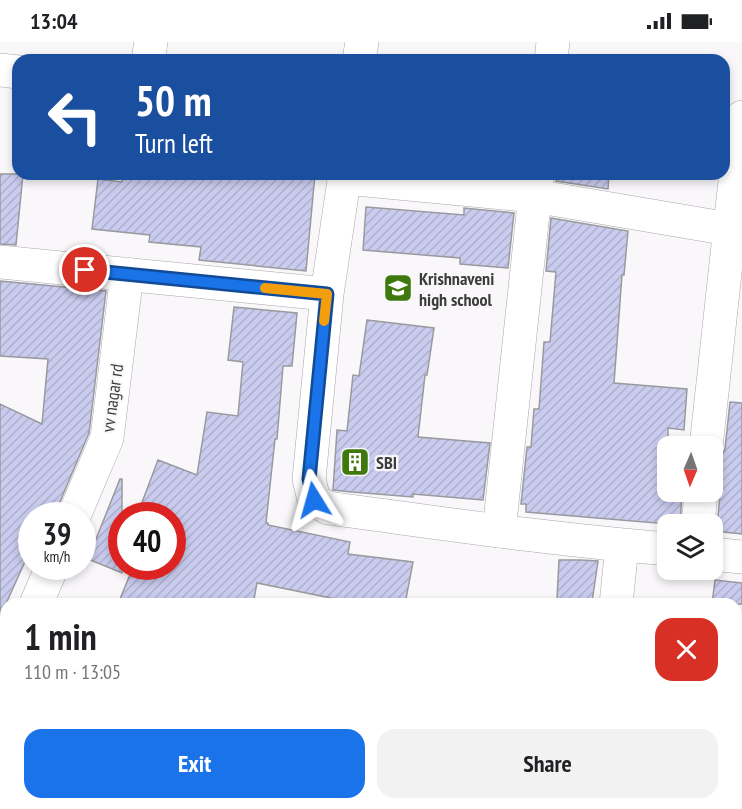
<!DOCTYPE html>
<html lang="en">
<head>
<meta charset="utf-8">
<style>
  :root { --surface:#fff; --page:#f2f2f2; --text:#202124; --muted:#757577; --accent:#1a73e8 }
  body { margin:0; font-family:"PT Sans Narrow",sans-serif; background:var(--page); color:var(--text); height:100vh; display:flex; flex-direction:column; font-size:22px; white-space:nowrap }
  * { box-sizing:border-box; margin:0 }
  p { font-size:20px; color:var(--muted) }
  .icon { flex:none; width:33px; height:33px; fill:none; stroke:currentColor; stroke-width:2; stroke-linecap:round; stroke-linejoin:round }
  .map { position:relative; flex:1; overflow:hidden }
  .side { position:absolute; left:0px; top:556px; width:742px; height:212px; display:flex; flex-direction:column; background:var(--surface); border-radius:18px 18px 0 0; box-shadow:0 3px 9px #0003 }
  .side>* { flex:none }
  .guide { position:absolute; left:12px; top:12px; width:718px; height:126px; border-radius:18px; box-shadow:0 3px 9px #0003; background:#1a4fa0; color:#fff; overflow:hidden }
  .needle { width:39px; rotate:182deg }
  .tools { position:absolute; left:657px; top:394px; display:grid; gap:12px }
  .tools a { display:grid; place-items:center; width:66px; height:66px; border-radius:12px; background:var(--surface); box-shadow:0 3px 9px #0003; font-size:30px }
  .speed { position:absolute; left:18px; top:460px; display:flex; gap:12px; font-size:30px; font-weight:700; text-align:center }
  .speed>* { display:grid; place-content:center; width:78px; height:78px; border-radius:50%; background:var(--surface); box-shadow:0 3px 9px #0003; line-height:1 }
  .speed small { font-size:15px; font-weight:400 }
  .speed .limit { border:9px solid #d22; background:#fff; color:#111 }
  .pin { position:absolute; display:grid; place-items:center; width:51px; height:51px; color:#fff; margin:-26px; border:3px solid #fff; border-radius:50%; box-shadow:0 2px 6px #0007 }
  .me { position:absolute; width:66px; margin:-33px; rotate:352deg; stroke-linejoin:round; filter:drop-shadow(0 0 4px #0008) }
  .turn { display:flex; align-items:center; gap:21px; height:126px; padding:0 24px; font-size:27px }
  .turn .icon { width:78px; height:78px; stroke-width:2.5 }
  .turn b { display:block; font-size:42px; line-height:51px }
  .round { display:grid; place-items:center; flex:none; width:63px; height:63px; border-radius:18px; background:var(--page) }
  .overview { display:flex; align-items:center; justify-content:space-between; height:102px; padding:0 24px }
  h1 { font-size:36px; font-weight:700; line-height:45px }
  .button { display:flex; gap:12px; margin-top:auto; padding:12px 24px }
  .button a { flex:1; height:69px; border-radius:18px; background:var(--accent); color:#fff; font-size:24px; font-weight:700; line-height:69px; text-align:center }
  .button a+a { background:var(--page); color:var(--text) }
  .status { display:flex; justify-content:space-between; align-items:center; height:42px; padding:0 30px; background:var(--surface); direction:ltr }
  .status svg { height:16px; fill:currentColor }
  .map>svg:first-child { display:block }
  .building { fill:url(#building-hatch); stroke:#999a9d; stroke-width:1.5 }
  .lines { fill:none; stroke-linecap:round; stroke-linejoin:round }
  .minor-casing { stroke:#a9a7aa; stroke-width:34 }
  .tertiary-casing { stroke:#a9a7aa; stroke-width:34 }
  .minor { stroke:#fff; stroke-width:33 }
  .tertiary { stroke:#fff; stroke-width:33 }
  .route-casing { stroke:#114b97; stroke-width:15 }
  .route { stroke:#1a73e8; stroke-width:10 }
  .slow { stroke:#f59e0b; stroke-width:10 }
  .labels { text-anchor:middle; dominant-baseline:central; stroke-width:4.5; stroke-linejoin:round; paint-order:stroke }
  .poi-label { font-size:18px; font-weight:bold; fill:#3d3c3d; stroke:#f9f7fa; text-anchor:start }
  .street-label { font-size:18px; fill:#3d3c3d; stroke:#f9f7fa }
</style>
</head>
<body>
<div class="status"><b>13:04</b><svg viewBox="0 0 49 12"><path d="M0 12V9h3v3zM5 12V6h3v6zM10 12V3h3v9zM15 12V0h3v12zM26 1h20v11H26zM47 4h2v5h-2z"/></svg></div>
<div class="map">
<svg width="742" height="767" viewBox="0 0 742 767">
  <defs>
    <pattern id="building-hatch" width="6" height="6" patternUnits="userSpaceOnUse" patternTransform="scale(1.5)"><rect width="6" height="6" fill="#caccef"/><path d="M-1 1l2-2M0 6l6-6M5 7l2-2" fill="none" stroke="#aeb0ce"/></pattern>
  </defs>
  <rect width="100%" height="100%" fill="#f9f7fa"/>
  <path class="building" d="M0,132h23l-7,71 -16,-1z
    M123,132h192l-9,97 -107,-11 2,-13 -52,-5 1,-7 -58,-6 6,-50 24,3z
    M557,132h52l-1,15 -52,-8z
    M366,165l98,8v-7l50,5 -6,55 -48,-4v-6l-97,-8z
    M551,176l77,13 -4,44h-2l-8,108 73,6 -3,41 -16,-2v64h14l-2,33 -154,-13v-8h-5l6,-57h4l3,-38h5l5,-67h6l6,-70 -10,-1z
    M0,239l106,10 -17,142 -32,76 -1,7h-24v30l-32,71v-213l42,20 6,-65 -48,-3z
    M234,265l63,6 -5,53h-9l-6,73h-2l-9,84h2v2l82,17 -2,12 65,8 -8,42h-45l-103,-21 -4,21h-135l15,-37h39v-51h-4l-27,-11 17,-45 39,15 10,-63 31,4 5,-54 -15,-2z
    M367,278l67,8 -7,47h-2l-7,62 72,6 -7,57 -70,-6v3l-61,-5 -19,-2 4,-60 10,1 6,-56 6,1z
    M730,360l12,1v131l-27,-3 2,-4 3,-33 -2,-9 2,-26 5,-10z
    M120,437h2v94l-34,-14z
    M559,518h22l17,1 -6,41 -35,-3z
    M715,538l27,3v21h-30z"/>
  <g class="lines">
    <g class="minor-casing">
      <path id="minor" d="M148,18l3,-18
        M551,18l2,-18
        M0,28l18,2
        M345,136l189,18 195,33
        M706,405l36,-330
        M74,474l33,-78 20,-164
        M698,483l3,-33
        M499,489l38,-355
        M36,562l16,-37
        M616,562l6,-58
        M0,649l6,-15
        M202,767v-5
        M390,767v-5
        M601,767v-5"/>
    </g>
    <g class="tertiary-casing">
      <path id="tertiary" d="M359,18l3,-18
        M345,132l-18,120 -18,185 5,21 14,8c113,15 226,32 340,41
        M0,220l327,32
        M712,512l30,3"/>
    </g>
    <use href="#minor" class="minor"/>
    <use href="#tertiary" class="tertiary"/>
  </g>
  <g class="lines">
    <g class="route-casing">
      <path id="route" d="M85,228l242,24 -18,185 5,21"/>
    </g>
    <use href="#route" class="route"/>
    <path class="slow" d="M265,246l62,6 -3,27"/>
  </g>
  <defs>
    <g id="school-square" transform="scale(1.5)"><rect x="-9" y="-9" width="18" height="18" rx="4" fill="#3f780c" stroke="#f9f7fa"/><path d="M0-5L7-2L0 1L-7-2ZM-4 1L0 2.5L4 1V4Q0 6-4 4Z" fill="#fff"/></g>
    <g id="building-square" transform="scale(1.5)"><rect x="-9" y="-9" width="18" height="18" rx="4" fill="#3f780c" stroke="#f9f7fa"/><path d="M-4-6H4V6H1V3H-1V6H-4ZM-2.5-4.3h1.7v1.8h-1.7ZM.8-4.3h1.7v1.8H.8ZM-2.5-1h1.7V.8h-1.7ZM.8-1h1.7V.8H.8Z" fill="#fff"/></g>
  </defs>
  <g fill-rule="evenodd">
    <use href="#school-square" x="398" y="246"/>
    <use href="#building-square" x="355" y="420"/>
  </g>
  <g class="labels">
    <g class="poi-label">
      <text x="419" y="236">Krishnaveni<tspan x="419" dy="21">high school</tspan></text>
      <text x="376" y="420">SBI</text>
    </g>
    <g class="street-label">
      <text transform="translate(112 356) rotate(-82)">vv nagar rd</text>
    </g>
  </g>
</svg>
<div class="tools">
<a><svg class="needle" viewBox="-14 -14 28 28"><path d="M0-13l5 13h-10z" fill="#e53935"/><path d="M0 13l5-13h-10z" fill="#757577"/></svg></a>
<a><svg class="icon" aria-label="layers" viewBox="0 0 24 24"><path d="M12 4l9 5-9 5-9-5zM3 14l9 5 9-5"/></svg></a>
</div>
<div class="speed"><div>39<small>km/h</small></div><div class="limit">40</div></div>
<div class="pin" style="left:85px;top:228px;background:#d93025"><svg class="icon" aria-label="arrive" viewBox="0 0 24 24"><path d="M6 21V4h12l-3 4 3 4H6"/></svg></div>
<svg class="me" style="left:314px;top:458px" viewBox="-20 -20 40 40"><path d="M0-17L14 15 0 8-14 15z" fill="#1a73e8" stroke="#fff" stroke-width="4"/></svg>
<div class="guide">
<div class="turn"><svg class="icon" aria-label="left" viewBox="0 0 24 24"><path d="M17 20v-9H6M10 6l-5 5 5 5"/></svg><div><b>50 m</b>Turn left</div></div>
</div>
<section class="side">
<div class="overview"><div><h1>1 min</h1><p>110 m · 13:05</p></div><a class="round" style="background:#d93025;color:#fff"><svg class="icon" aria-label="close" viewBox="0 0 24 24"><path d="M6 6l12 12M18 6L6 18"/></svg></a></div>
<div class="button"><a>Exit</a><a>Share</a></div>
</section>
</div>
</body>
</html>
